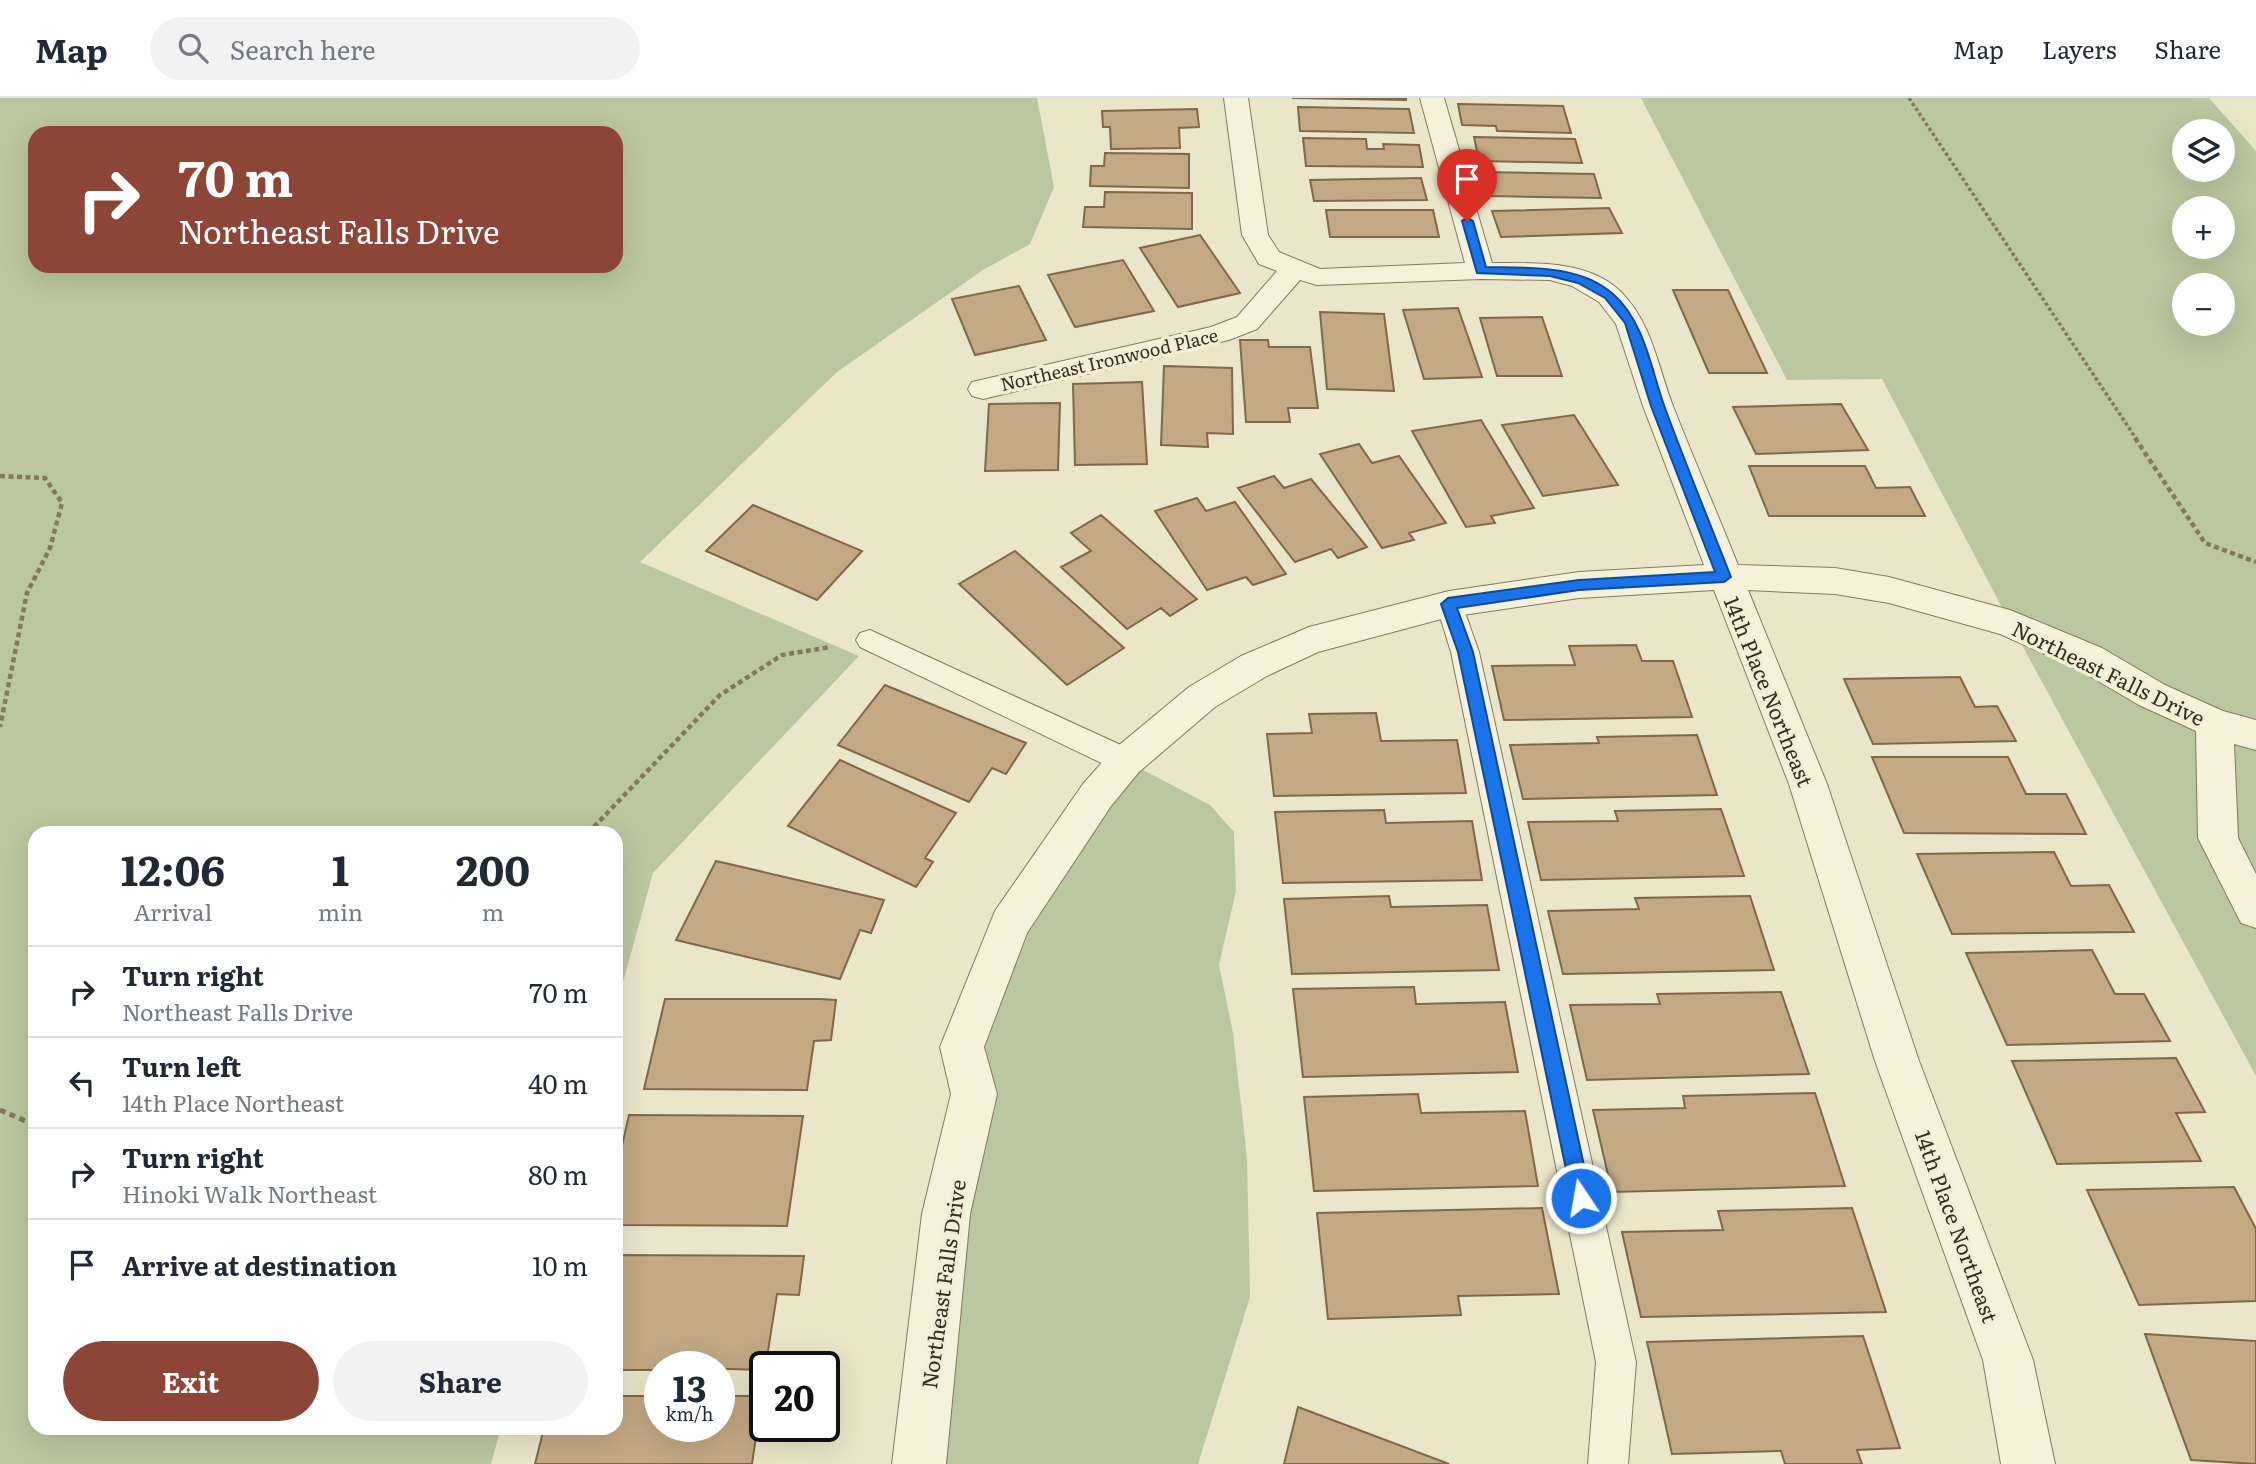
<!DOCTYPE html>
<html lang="en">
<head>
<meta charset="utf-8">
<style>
  :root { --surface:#fff; --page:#f2f2f3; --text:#1f2937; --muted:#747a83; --line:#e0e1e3; --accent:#8c4537 }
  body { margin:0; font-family:Literata,serif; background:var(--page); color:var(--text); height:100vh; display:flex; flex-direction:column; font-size:26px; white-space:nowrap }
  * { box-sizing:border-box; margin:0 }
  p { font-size:23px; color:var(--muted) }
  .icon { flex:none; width:38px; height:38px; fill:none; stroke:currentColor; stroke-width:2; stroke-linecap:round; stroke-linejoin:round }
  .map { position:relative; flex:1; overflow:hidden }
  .panel { position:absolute; left:28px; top:728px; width:595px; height:609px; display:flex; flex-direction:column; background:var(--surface); border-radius:21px; box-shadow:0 7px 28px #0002 }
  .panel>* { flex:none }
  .top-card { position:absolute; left:28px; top:28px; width:595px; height:147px; border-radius:21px; box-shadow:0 7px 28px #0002; background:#8c4537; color:#fff; overflow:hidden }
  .fabs { position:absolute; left:2172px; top:21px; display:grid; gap:14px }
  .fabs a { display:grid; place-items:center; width:63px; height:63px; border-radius:50%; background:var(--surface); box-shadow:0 7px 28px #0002; font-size:35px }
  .speed { position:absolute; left:644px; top:1253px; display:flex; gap:14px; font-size:35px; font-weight:700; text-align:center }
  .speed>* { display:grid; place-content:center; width:91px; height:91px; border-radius:50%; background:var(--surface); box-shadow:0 7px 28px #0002; line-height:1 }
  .speed small { font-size:18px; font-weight:400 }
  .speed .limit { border:4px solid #111; border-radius:10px; background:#fff; color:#111 }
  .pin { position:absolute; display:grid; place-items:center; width:60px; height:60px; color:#fff; margin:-72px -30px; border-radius:50% 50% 50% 0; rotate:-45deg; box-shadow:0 0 7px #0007 }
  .pin .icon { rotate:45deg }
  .me { position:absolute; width:77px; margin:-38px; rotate:348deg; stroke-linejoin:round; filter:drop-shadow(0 0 5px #0008) }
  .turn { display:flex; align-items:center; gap:24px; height:147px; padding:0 35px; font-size:32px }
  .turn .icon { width:91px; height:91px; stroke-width:2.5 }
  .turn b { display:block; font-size:49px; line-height:60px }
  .eta { display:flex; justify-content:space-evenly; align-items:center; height:119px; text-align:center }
  .eta b { font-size:42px; font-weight:700; line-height:49px }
  .action { display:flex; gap:14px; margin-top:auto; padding:14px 35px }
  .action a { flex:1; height:80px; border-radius:42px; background:var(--accent); color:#fff; font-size:28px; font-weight:700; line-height:80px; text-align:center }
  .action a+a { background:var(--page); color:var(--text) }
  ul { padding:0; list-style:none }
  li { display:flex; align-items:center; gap:21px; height:91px; padding:0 35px; border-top:2px solid var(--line) }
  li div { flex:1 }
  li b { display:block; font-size:26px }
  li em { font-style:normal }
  header { display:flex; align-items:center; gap:42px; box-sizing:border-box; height:98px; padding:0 35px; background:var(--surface); border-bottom:2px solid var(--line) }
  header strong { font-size:33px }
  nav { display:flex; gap:38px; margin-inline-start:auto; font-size:24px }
  .search { width:490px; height:63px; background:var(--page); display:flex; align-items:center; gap:18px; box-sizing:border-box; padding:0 24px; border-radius:38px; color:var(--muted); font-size:26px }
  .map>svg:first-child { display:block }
  .green { fill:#bbc79e; fill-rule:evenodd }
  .building { fill:#c3a984; stroke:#806848; stroke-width:2 }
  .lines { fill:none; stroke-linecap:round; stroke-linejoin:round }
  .service-casing { stroke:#847960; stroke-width:2 }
  .minor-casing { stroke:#847960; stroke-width:2 }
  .path-far2 { stroke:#847960; stroke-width:3.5; stroke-dasharray:3.5 2.5; stroke-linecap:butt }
  .path-far1 { stroke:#847960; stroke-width:4.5; stroke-dasharray:5 3.5; stroke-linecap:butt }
  .path { stroke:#847960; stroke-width:5; stroke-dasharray:6 4.5; stroke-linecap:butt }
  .service { fill:#f5f2db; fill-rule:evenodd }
  .minor { fill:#f5f2db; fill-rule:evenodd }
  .route { fill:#1a73e8; stroke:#114b97; stroke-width:2 }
  .labels { text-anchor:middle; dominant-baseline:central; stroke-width:7; stroke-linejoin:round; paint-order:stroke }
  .far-street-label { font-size:18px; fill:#362f22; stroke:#f2efd8 }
  .street-label { font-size:21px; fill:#362f22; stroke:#f2efd8 }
</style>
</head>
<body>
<header>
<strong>Map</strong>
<div class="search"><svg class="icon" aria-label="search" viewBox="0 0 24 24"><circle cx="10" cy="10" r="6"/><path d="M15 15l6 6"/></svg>Search here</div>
<nav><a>Map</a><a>Layers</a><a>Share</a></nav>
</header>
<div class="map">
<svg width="2256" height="1366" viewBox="0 0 2256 1366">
  <rect width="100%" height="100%" fill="#eae6c9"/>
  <path class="green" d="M0,0h1037l17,89 -24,57 -47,26 -146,102 -197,190 219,94 -206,217 -37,135v-175h-581v595h466l-10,36h-491zM616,35v133h-581v-133z
    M1641,0h568l47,53v925l-246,-453 -128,-244 -95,1zM2184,33h38v39h-38zM2184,110h38v39h-38zM2184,187h38v39h-38z
    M1126,663l84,44 24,27 2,59 -17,74 14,68 14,125 3,139 -52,167h-279l27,-250 64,-290z"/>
  <path class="building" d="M1292,0h114v2z
    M1458,6l105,2 8,27 -74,-2 -1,-5 -34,-1z
    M1298,9l111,2 5,24 -114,-2z
    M1197,11l2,18 -20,1 1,20 -69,1 -1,-22h-7l-1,-16z
    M1474,39l101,2 7,24 -103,-2z
    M1303,40l63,1 1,10h17l-1,-5 36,1 4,22 -117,-1z
    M1105,55l84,1v34l-99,-2 1,-20h13z
    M1483,74l111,2 7,24 -113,-2z
    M1421,80l6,22 -113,1 -4,-21z
    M1105,94l87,1v36l-109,-2 2,-20h19z
    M1609,110l13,25 -121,4 -9,-26z
    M1326,112h107l6,27h-109z
    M1200,137l40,58 -62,14 -38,-59z
    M1123,162l31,51 -79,16 -27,-52z
    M1019,188l27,54 -71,15 -23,-56z
    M1673,192h55l39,83h-58z
    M1458,210l24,69 -58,2 -21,-69z
    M1320,214l64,2 10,77 -67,-2z
    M1542,219l20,59h-65l-17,-58z
    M1240,242h28l1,7h41l8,61h-30l2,14h-44z
    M1164,268l68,2 1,66 -26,-1 1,14 -47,-2z
    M1142,284l5,82 -72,1 -2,-81z
    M1060,305l-2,67 -73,1 4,-67z
    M1841,306l27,46 -112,4 -23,-47z
    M1574,317l44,70 -75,11 -41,-71z
    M1481,322l53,88 -43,8 4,7 -29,4 -54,-96z
    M1359,346l13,19 27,-7 47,67 -37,10 5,7 -32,8 -62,-94z
    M1749,368h116l11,22 34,-1 15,29h-156z
    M1274,378l10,12 27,-9 56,68 -29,11 -7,-9 -36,13 -57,-74z
    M1197,400l9,13 29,-9 51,72 -33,11 -7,-8 -39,13 -52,-79z
    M753,407l109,46 -45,49 -111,-49z
    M1101,417l96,84 -27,17 -9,-8 -34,21 -66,-62 30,-16 -20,-18z
    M1015,453l109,97 -57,37 -108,-101z
    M1636,547l6,16h31l19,56 -188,3 -12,-54 83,-1 -6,-19z
    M1960,579l15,30 22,-1 19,35 -143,3 -29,-65z
    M885,587l141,58 -20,31 -14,-6 -23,34 -131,-57z
    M1376,615l5,28 76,-1 9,53 -192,3 -7,-62 45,-1 -3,-19z
    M1697,637l20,60 -194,4 -13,-54 89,-2 -2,-6z
    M1872,659h136l18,37h40l20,40 -182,-1z
    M840,662l116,53 -31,45 8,4 -17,25 -128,-61z
    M1721,711l23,67 -203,4 -13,-58 90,-1 -3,-10z
    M1384,712l2,13 86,-2 10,59 -199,3 -8,-71z
    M2054,754l17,34 38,-1 25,47 -182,2 -35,-80z
    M716,763l168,39 -13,33 -11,-3 -20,49 -164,-39z
    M1389,798l2,11 96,-2 12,65 -207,4 -8,-75z
    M1750,798l24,74 -211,4 -15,-63 91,-2 -4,-11z
    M2092,852l23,44h29l26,47 -163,4 -41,-92z
    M1414,889l2,17 89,-2 13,70 -215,5 -10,-88z
    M1781,894l28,82 -222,6 -17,-75 90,-1 -3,-10z
    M665,901h155l16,1 -5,40 -17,1 -7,49 -163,-1z
    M2176,960l29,54 -29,1 25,48 -144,3 -45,-103z
    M1815,995l30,93 -233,6 -19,-82 92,-2 -2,-12z
    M1418,996l3,19 104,-2 13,75 -224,5 -10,-94z
    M629,1017l174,1 -16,110 -171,-1v-53z
    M2234,1089l22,42v72l-117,4 -52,-115z
    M1542,1110l17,86 -101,2 3,19 -133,4 -11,-106z
    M1852,1110l34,104 -245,5 -19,-85 101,-2 -5,-19z
    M616,1157l188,1 -5,39 -22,-1 -12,76 -105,-3v3h-44z
    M2145,1236l111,7v123l-65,-4z
    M1863,1238l37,112 -43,2 5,14h-77l-4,-13 -109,3 -25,-112z
    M616,1298h44v30h59v-30h43l-10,68h-217l9,-36h72z
    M1298,1309l151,57h-165z"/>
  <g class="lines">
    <g class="service-casing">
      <path id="service" d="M1449,496l9,3 4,7 17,48 157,710 -8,102h-40l8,-102 -145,-710 -15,-48 4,-7z
        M870,532l266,122 5,9 -5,9 -10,3 -10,-3 -256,-123 -4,-7 4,-7z"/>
    </g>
    <g class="minor-casing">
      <path id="minor" d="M1224,0h24l20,137 11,17 41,17 145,-6 -45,-165h24l48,165c42,0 96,-3 128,28 32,31 38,76 53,115 21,54 44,106 65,159l97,3 54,9 121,33 92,38 63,37 58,26 33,9v30l-22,-6 4,94 18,36v54l-15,-5 -43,-85 -2,-107 -57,-26 -63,-37 -76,-34 -111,-31 -54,-9 -87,-4 79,194 92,277 114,299 22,104h-54l-18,-104 -108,-299 -86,-277 -75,-194 -135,8 -130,19 -131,35 -51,24 -52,31 -76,65 -28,34 -84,127 -43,114 13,47 -27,120 -24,250h-54l30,-250 29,-120 -11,-47 55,-136 88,-127 30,-34 76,-63 52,-31 68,-29 140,-36 130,-19 125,-7 -61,-159 -27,-82 -17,-22 -27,-16 -22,-6 -69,-1 -164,6 -17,-5 -43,49 -28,11 -246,59 -11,-3 -4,-7 4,-7 239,-55 26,-10 40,-46 -18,-7 -17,-29z"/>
    </g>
    <path class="path-far2" d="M1909,0l228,342"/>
    <path class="path-far1" d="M2135,340l70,105 51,19
      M0,378l45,2 17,25 -12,45 -23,45 -27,134
      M588,735l132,-138 62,-40 49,-8"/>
    <path class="path" d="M0,1012l35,15"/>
    <use href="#service" class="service"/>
    <use href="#minor" class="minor"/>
  </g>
  <path class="route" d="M1467,120l6,3 13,46c41,1 93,-3 127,27 32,28 38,76 52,114 21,57 44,113 66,169l-7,5 -145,8 -122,18 16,44 118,546 -3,7 -7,3 -6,-3 -3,-7 -114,-546 -17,-48 7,-6 131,-18 136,-8 -64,-166 -26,-83 -20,-25 -27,-15 -28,-7 -73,-3 -15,-52z"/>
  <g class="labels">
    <g class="far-street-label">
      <text transform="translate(1109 261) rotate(-13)">Northeast Ironwood Place</text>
    </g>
    <g class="street-label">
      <text transform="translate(2109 574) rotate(26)">Northeast Falls Drive</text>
      <text transform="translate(1770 593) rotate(68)">14th Place Northeast</text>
      <text transform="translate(1958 1128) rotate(70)">14th Place Northeast</text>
      <text transform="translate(942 1186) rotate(-82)">Northeast Falls Drive</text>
    </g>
  </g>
</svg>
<div class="fabs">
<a><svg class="icon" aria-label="layers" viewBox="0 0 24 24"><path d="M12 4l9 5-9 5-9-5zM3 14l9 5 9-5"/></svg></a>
<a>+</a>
<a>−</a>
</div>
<div class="speed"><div>13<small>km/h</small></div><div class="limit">20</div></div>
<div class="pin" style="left:1467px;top:123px;background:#d93025"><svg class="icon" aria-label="arrive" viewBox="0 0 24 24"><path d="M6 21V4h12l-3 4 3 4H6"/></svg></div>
<svg class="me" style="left:1581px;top:1100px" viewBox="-20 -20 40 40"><circle r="17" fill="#1a73e8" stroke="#fff" stroke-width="3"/><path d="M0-11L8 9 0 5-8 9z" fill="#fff"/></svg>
<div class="top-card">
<div class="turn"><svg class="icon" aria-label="right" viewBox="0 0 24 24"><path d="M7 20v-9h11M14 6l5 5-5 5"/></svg><div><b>70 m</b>Northeast Falls Drive</div></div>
</div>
<section class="panel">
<div class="eta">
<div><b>12:06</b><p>Arrival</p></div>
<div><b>1</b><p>min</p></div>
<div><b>200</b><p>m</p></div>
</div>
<ul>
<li><svg class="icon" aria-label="right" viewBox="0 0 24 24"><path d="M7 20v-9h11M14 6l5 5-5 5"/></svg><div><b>Turn right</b><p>Northeast Falls Drive</p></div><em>70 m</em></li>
<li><svg class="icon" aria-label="left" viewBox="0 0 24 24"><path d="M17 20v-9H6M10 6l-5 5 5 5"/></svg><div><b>Turn left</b><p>14th Place Northeast</p></div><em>40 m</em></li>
<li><svg class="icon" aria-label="right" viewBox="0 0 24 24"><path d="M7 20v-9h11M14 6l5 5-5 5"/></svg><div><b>Turn right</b><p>Hinoki Walk Northeast</p></div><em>80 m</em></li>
<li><svg class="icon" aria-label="arrive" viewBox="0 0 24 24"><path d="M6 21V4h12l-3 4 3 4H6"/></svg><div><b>Arrive at destination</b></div><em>10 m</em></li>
</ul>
<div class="action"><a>Exit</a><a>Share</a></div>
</section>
</div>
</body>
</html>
